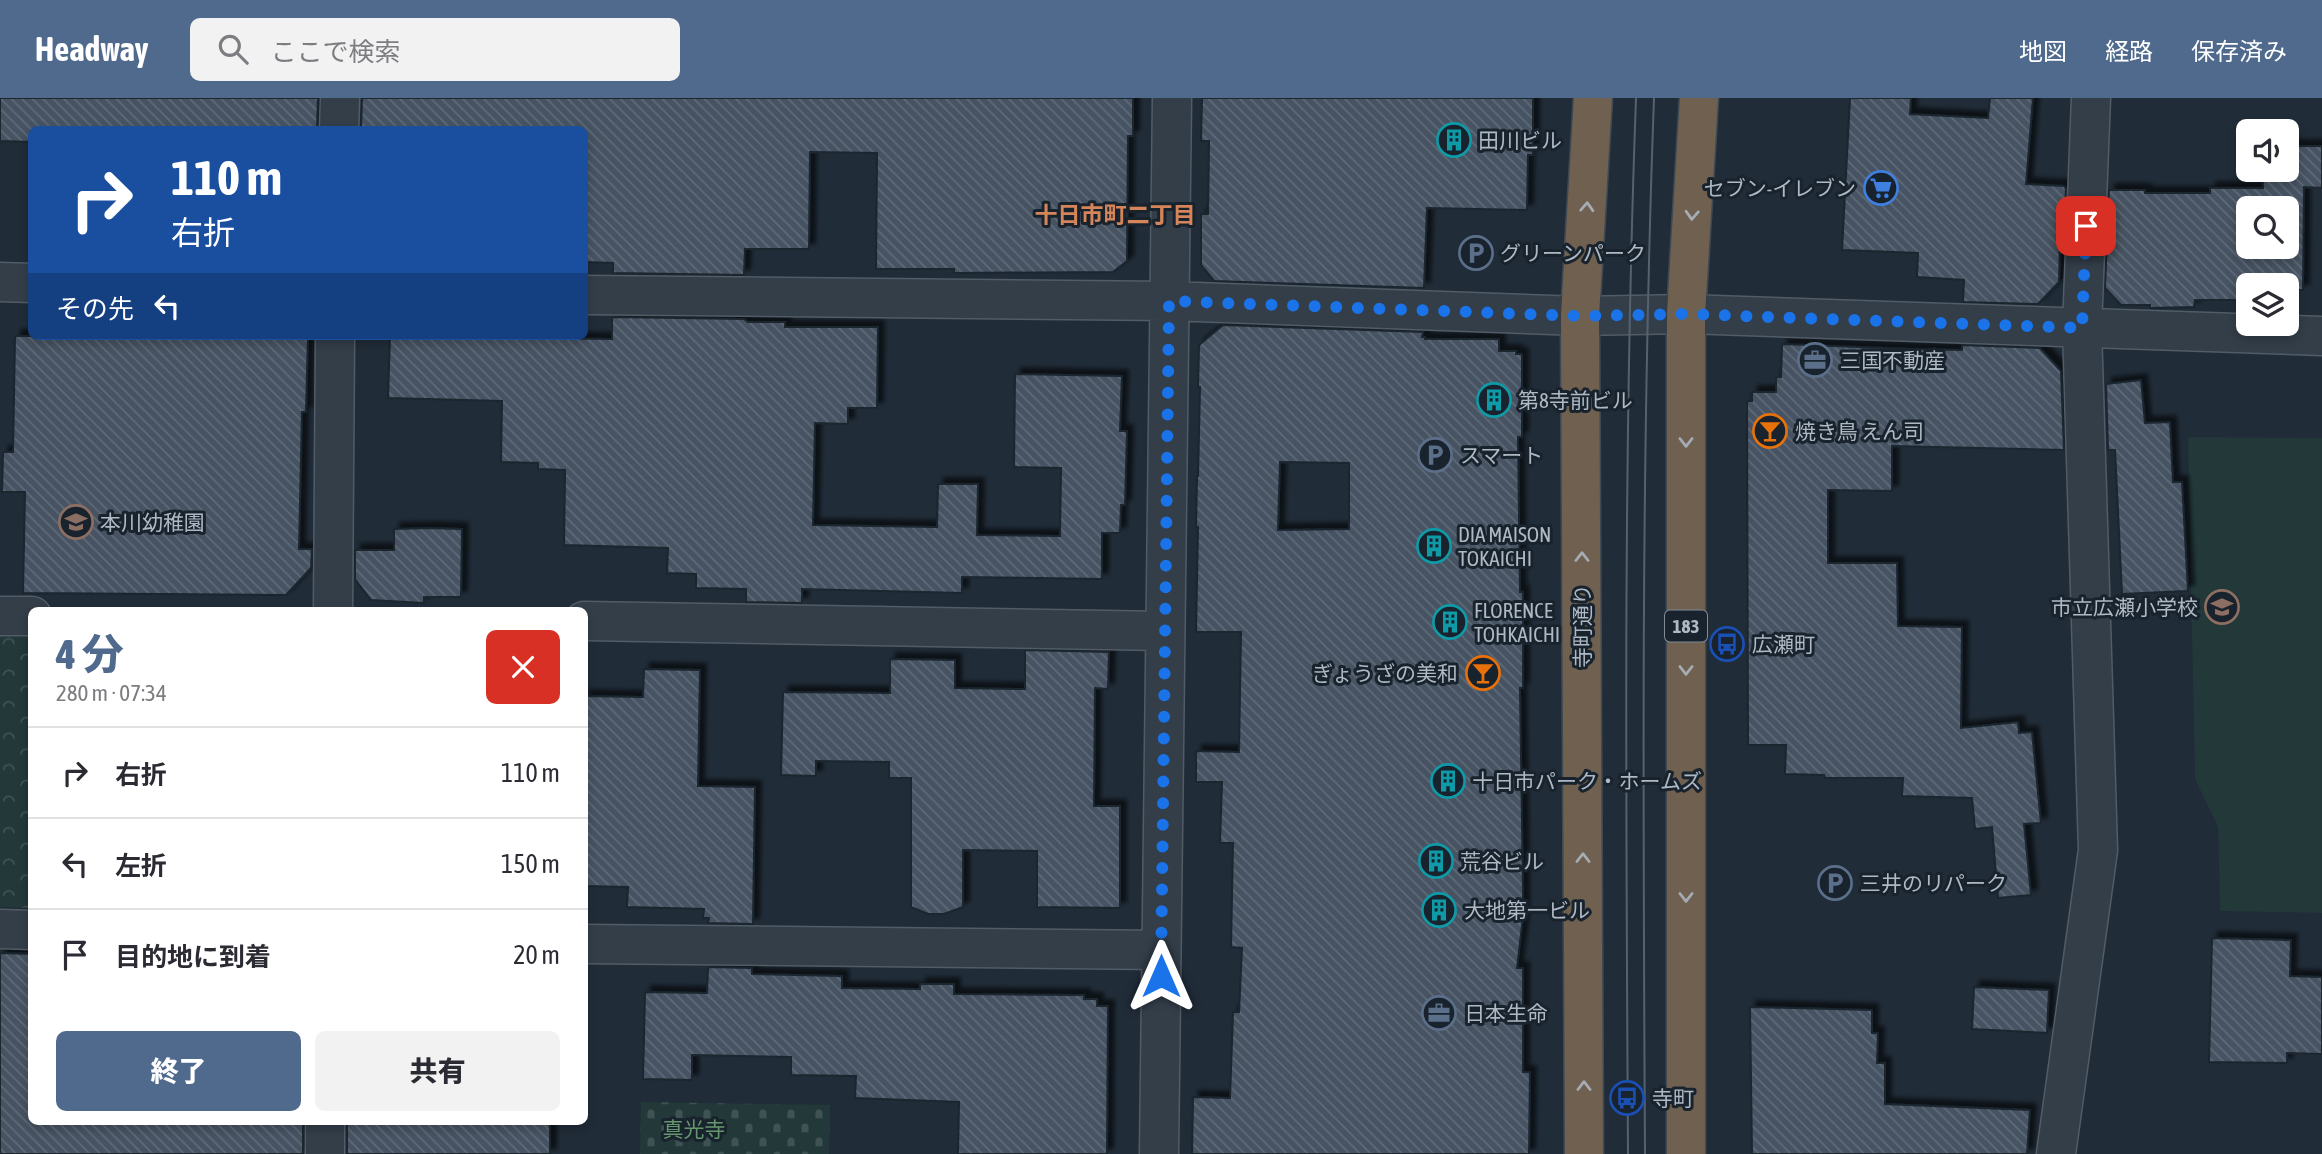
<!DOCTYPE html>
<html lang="ja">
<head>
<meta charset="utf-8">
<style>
  :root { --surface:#fff; --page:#f2f2f3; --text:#2b2b33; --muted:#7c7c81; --line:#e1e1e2; --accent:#506a8d }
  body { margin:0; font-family:"Asap Condensed","Noto Sans JP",sans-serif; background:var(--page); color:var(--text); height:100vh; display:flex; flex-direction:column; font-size:26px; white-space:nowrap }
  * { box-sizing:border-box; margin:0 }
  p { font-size:23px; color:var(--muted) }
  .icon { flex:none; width:38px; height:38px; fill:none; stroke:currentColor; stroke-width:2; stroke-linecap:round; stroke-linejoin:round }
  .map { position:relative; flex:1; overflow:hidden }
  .sheet { position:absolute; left:28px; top:509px; width:560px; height:518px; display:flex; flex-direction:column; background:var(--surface); border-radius:10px; box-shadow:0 4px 10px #0003 }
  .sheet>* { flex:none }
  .top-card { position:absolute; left:28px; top:28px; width:560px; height:214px; border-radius:10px; box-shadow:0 4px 10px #0003; background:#1a4fa0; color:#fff; overflow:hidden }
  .fabs { position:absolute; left:2236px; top:21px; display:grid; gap:14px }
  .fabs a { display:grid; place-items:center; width:63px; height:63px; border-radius:10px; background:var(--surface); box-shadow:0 4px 10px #0003; font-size:35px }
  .pin { position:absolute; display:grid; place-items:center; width:60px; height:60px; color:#fff; margin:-30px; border-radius:14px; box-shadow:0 4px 10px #0006 }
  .me { position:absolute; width:77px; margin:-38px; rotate:0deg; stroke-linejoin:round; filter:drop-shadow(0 0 5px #0008) }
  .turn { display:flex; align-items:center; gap:24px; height:147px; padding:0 28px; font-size:32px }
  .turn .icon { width:91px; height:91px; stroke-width:2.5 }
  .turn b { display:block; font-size:49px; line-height:60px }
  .then { display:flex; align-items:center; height:66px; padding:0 28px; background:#0003; gap:14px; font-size:26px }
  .round { display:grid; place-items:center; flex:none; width:74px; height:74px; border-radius:10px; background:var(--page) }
  .summary { display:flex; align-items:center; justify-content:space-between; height:119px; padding:0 28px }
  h1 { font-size:42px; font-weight:800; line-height:52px; color:var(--accent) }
  .cta { display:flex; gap:14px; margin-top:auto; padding:14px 28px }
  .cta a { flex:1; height:80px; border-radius:10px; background:var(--accent); color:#fff; font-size:28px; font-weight:800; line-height:80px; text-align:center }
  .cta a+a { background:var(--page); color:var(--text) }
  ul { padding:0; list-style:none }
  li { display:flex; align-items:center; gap:21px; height:91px; padding:0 28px; border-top:2px solid var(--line) }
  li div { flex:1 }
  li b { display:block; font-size:26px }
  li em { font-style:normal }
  header { display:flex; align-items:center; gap:42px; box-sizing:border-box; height:98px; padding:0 35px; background:var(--accent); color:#fff }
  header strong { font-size:33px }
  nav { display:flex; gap:38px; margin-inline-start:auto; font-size:24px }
  .search { width:490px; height:63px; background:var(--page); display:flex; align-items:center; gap:18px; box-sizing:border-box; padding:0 24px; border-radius:10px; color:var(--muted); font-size:26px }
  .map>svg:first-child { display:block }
  .cemetery { fill:url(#cemetery-stones) }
  .park { fill:url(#park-crowns) }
  .pitch { fill:#223839 }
  .building { fill:url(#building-back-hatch); stroke:#1b252f; stroke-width:2; fill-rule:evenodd; filter:url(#shadow) }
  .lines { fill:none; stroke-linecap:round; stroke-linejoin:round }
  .minor-casing { stroke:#515c66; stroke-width:41 }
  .highway-casing { stroke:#3e4953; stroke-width:41 }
  .minor { stroke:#333e49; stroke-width:38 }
  .highway { stroke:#6f6050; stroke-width:38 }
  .tram { stroke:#556270; stroke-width:2 }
  .oneway { stroke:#a5acb3 }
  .route { stroke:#1a73e8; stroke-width:12; stroke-dasharray:0 21.6 }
  .labels { text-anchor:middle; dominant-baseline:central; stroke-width:6; stroke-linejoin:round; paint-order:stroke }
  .shield { fill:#19232d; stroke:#818c97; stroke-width:2 }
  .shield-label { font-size:19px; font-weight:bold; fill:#aeb9c5 }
  .poi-label { font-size:21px; fill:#aeb9c5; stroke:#19232d; text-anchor:start }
  .street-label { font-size:21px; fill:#aeb9c5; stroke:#19232d }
  .park-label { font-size:21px; fill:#65966c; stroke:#19232d }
  .neighbourhood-label { font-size:23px; font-weight:bold; fill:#d58559; stroke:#19232d }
</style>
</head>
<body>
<header>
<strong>Headway</strong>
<div class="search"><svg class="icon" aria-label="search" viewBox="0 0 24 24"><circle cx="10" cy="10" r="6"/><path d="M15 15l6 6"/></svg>ここで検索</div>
<nav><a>地図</a><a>経路</a><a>保存済み</a></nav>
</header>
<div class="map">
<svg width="2322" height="1056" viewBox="0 0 2322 1056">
  <defs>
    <pattern id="cemetery-stones" width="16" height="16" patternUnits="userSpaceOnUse" patternTransform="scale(1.75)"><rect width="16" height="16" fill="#223839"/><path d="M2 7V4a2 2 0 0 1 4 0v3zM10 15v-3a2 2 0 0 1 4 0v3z" fill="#405354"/></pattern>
    <pattern id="park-crowns" width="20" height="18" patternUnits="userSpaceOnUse" patternTransform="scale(1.75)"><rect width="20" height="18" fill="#223839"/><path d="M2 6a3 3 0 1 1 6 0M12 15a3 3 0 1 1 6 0" fill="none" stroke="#405354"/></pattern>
    <pattern id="building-back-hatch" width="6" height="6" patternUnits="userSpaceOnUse" patternTransform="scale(1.75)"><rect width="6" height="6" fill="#465362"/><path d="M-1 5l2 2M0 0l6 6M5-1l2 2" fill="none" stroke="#5e6a77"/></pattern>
    <filter id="shadow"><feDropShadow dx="6" dy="-6" stdDeviation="2" flood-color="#0009"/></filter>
  </defs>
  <rect width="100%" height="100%" fill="#202c38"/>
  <path class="cemetery" d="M641,1004l189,3 -1,49h-189z"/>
  <path class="park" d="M0,537h31v273l-31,-1z"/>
  <path class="pitch" d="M2188,339l134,1v475l-102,-2 -2,-84 -23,-48z"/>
  <path class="building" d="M0,0h318l-1,32h-285v12l-32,-1z
    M362,0h771v38h-5l-1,125 -14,11 -159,1v-4h-78l1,-116 -67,-1 -1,97h-64l-1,26 -131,-2v-10l-29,-1v-132h-223z
    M1202,0h331v57h-5l-1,55 -100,-2 -3,80 -210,-7 -13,-16v-51h7l1,-73h-8z
    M1850,0h61l-1,16 78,4 2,-20h43l-7,86 38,2 2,3 -3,54 -3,-3 -1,42 -21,22 -75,-2 1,-22 -47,-3 1,-24 -76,-3z
    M2287,48h35v42l-18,-1 -1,103h-16v-5h-38v15h-54l-1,7 -44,1v-3h-29l-16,-17 4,-98h36v3h65v-5h53v-18h24zM2249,110h38v39h-38z
    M612,219l132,2 4,3h37v5h93l-1,81h-29v16l-33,-1 -2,102 124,2 1,-43h40l-1,51 83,1 1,-68 -47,-1 1,-93 107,2 -2,55h7l-2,74h-4l-1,28h-18v46l-140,-2v16l-160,-4v14l-56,-1v-13l-50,-1v-14l-29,-1 1,-25 -104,-3 1,-75 -27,-1v-6l-37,-1 1,-61 -114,-3 2,-62 222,3z
    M1223,227l200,7 -1,5h3v2h74v12h17v3h6v83h-4l2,155h3v96h-3l3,200v29l-6,51h6v104h7l-1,82h-337l1,-57 37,1 3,-86h6l3,-64 -11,-1 2,-104h-13l2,-61h-26v-31l43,1 2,-120h-45l2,-105h-2l1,-51h1l2,-89h-2l1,-42zM1280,364l69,1v66l-71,1z
    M15,238h293l-2,76h-4l-3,137h13l-1,19 -25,27 -263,-2 2,-101h-23l1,-40h10z
    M1782,246l129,5 51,1v-5l78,3 21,23 3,79 -172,-4v45l-64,-1v73h69l1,63 64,1 -1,101 57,-6 1,11 13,-1 9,91 -17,1 7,71 -33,3 -6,-71 -17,2 -3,-31 -70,-2 1,-18h-78l-1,-3 -39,-1 1,-29h-38l-1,-344h5v-9h24v-15h5z
    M2141,282l4,43 25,-1 3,60h9l6,109 -66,3 -7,-144h-7l-2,-66z
    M429,430l33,1 -1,68h-37v6l-53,-3 -16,-21v-29h39v-21z
    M1025,552l84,2 -1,37 -13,-1 -1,118h26v102l-83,-1v-56l-74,-1v57l-19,7h-16l-17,-7v-129h-22v-16l-73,-1v15l-35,-1 2,-83 107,1v-34l65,1v28l70,1z
    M644,571l56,1 -2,116 57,1 -2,137 -45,-1 1,-5h-6l1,-9 -77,-2 1,-20 -44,-1v-190l59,1z
    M2212,840l79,2 -1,36 32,1v77l-35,-1v10l-78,-1z
    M0,855l32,1v168h271v32h-303z
    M708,869l44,1v6l90,2v12l78,1v-5h34v10l130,1v4h13v7h11l-1,148h-149l1,-52 -104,-4 1,-22 -65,-1v-18l-99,-2v25l-49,-1 2,-87 62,1z
    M1974,889l75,3 -2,43 -75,-4z
    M1750,909l122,3v23h6l-1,30h8v41l145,6 -3,44h-275z
    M347,1024h203v32h-203z"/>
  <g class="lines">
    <g class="minor-casing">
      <path id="minor" d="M339,32l1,-32
        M0,184l32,1
        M584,197l585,6 411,15 106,-2 636,22
        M333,513l2,-275
        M0,518h32
        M584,523l581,10
        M0,831l32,1
        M584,846l577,6
        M325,1056v-32
        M1159,1056l13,-1056
        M2056,1056l42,-304 -16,-522 9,-230"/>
    </g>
    <g class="highway-casing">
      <path id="highway" d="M1584,1056l-4,-838 13,-218
        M1686,1056v-840l13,-216"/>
    </g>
    <use href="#minor" class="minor"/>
    <use href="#highway" class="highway"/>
    <path class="tram" d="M1628,1056c-2,-352 -5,-704 8,-1056
      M1645,1056c-2,-352 -4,-704 9,-1056"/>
  </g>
  <defs><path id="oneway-chevron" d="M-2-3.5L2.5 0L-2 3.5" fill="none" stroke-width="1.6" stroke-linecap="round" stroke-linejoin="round" transform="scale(1.75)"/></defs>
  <g class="oneway">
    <use href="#oneway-chevron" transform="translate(1587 109) rotate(-87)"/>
    <use href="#oneway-chevron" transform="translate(1692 117) rotate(93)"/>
    <use href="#oneway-chevron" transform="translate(1686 344) rotate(90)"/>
    <use href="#oneway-chevron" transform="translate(1582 459) rotate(-90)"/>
    <use href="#oneway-chevron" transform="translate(1686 572) rotate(90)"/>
    <use href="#oneway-chevron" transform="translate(1583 760) rotate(-90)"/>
    <use href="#oneway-chevron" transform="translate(1686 799) rotate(90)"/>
    <use href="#oneway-chevron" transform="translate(1584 988) rotate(-90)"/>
  </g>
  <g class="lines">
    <path class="route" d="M1161,878l8,-675 411,15 106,-2 396,14 4,-102"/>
  </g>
  <defs>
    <g id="building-ring" transform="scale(1.75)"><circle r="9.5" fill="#19232d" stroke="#0f9aa8" stroke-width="1.5"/><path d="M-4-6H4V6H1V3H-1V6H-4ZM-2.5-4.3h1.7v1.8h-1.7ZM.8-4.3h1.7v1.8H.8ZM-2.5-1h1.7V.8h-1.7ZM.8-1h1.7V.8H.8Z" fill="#0f9aa8"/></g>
    <g id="supermarket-ring" transform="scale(1.75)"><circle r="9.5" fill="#19232d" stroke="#3f7fe0" stroke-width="1.5"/><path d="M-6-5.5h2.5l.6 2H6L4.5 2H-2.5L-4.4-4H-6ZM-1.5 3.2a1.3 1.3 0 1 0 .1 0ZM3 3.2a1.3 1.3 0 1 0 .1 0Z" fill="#3f7fe0"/></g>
    <g id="parking-ring" transform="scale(1.75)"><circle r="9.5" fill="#19232d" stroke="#5c6f8a" stroke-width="1.5"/><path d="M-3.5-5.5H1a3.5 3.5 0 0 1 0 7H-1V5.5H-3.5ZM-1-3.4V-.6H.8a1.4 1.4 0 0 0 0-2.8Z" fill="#5c6f8a"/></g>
    <g id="office-ring" transform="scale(1.75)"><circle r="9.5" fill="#19232d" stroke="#5c6f8a" stroke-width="1.5"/><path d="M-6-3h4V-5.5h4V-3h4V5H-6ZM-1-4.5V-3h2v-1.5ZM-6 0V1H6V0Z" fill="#5c6f8a"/></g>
    <g id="bar-ring" transform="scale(1.75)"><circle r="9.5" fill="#19232d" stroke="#e8710a" stroke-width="1.5"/><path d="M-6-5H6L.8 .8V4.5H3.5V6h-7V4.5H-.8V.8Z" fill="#e8710a"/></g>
    <g id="school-ring" transform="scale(1.75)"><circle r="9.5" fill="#19232d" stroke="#8d6e63" stroke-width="1.5"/><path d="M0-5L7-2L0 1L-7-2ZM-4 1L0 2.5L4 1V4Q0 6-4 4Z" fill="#8d6e63"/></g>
    <g id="bus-ring" transform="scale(1.75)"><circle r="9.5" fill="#19232d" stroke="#1a4fb4" stroke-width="1.5"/><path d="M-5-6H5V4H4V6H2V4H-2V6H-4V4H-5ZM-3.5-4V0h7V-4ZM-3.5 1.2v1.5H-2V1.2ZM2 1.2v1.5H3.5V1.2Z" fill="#1a4fb4"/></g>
  </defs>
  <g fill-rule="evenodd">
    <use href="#building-ring" x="1454" y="42"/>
    <use href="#supermarket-ring" x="1881" y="90"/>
    <use href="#parking-ring" x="1476" y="155"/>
    <use href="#office-ring" x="1815" y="262"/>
    <use href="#building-ring" x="1494" y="302"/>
    <use href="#bar-ring" x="1770" y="333"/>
    <use href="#parking-ring" x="1435" y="357"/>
    <use href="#school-ring" x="76" y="424"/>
    <use href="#building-ring" x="1434" y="448"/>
    <use href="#school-ring" x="2222" y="509"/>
    <use href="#building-ring" x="1450" y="524"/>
    <use href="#bus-ring" x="1727" y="546"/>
    <use href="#bar-ring" x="1483" y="575"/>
    <use href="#building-ring" x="1448" y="683"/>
    <use href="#building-ring" x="1436" y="763"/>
    <use href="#parking-ring" x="1835" y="785"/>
    <use href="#building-ring" x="1439" y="812"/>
    <use href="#office-ring" x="1439" y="915"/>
    <use href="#bus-ring" x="1627" y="1000"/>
  </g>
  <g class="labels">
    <rect class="shield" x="1665" y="512.5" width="42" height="31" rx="5"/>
    <g class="shield-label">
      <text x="1686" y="528">183</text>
    </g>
    <g class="poi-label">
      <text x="1478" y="42">田川ビル</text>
      <text x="1856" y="90" text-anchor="end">セブン-イレブン</text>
      <text x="1500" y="155">グリーンパーク</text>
      <text x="1840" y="262">三国不動産</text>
      <text x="1518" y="302">第8寺前ビル</text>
      <text x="1795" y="333">焼き鳥 えん司</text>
      <text x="1460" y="357">スマート</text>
      <text x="100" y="424">本川幼稚園</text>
      <text x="1458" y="436">DIA MAISON<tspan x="1458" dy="24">TOKAICHI</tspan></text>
      <text x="2198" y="509" text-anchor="end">市立広瀬小学校</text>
      <text x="1474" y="512">FLORENCE<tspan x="1474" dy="24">TOHKAICHI</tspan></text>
      <text x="1752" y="546">広瀬町</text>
      <text x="1458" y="575" text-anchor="end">ぎょうざの美和</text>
      <text x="1472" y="683">十日市パーク・ホームズ</text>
      <text x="1460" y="763">荒谷ビル</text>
      <text x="1860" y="785">三井のリパーク</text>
      <text x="1464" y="812">大地第一ビル</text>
      <text x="1464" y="915">日本生命</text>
      <text x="1652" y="1000">寺町</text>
    </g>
    <g class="street-label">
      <text transform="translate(1582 528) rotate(-90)">寺町通り</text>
    </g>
    <g class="park-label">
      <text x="694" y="1031">真光寺</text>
    </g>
    <g class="neighbourhood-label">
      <text x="1115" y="117">十日市町二丁目</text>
    </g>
  </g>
</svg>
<div class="fabs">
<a><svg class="icon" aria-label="sound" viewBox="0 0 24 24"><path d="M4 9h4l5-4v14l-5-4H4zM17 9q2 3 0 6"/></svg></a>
<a><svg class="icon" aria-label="search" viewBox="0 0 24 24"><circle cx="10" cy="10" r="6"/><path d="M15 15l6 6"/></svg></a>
<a><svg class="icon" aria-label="layers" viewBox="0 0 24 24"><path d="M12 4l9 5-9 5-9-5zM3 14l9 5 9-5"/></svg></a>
</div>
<div class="pin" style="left:2086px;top:128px;background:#d93025"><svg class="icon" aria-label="arrive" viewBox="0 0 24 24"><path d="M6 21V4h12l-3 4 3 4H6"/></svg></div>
<svg class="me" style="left:1161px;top:878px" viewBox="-20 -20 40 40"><path d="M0-17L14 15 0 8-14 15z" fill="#1a73e8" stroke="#fff" stroke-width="4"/></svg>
<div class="top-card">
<div class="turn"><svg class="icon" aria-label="right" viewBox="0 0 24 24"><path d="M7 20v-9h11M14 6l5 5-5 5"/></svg><div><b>110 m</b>右折</div></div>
<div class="then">その先<svg class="icon" aria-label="left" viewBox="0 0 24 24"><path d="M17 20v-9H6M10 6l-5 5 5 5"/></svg></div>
</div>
<section class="sheet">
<div class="summary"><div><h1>4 分</h1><p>280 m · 07:34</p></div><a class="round" style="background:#d93025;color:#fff"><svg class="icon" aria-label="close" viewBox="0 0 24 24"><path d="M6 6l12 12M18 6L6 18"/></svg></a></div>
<ul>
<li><svg class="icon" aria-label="right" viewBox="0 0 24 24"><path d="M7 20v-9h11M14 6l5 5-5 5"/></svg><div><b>右折</b></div><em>110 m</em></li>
<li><svg class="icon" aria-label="left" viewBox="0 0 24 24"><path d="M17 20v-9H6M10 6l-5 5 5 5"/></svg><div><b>左折</b></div><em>150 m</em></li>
<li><svg class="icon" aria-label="arrive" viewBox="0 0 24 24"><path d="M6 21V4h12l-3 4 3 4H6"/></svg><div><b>目的地に到着</b></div><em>20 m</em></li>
</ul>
<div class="cta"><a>終了</a><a>共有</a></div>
</section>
</div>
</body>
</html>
